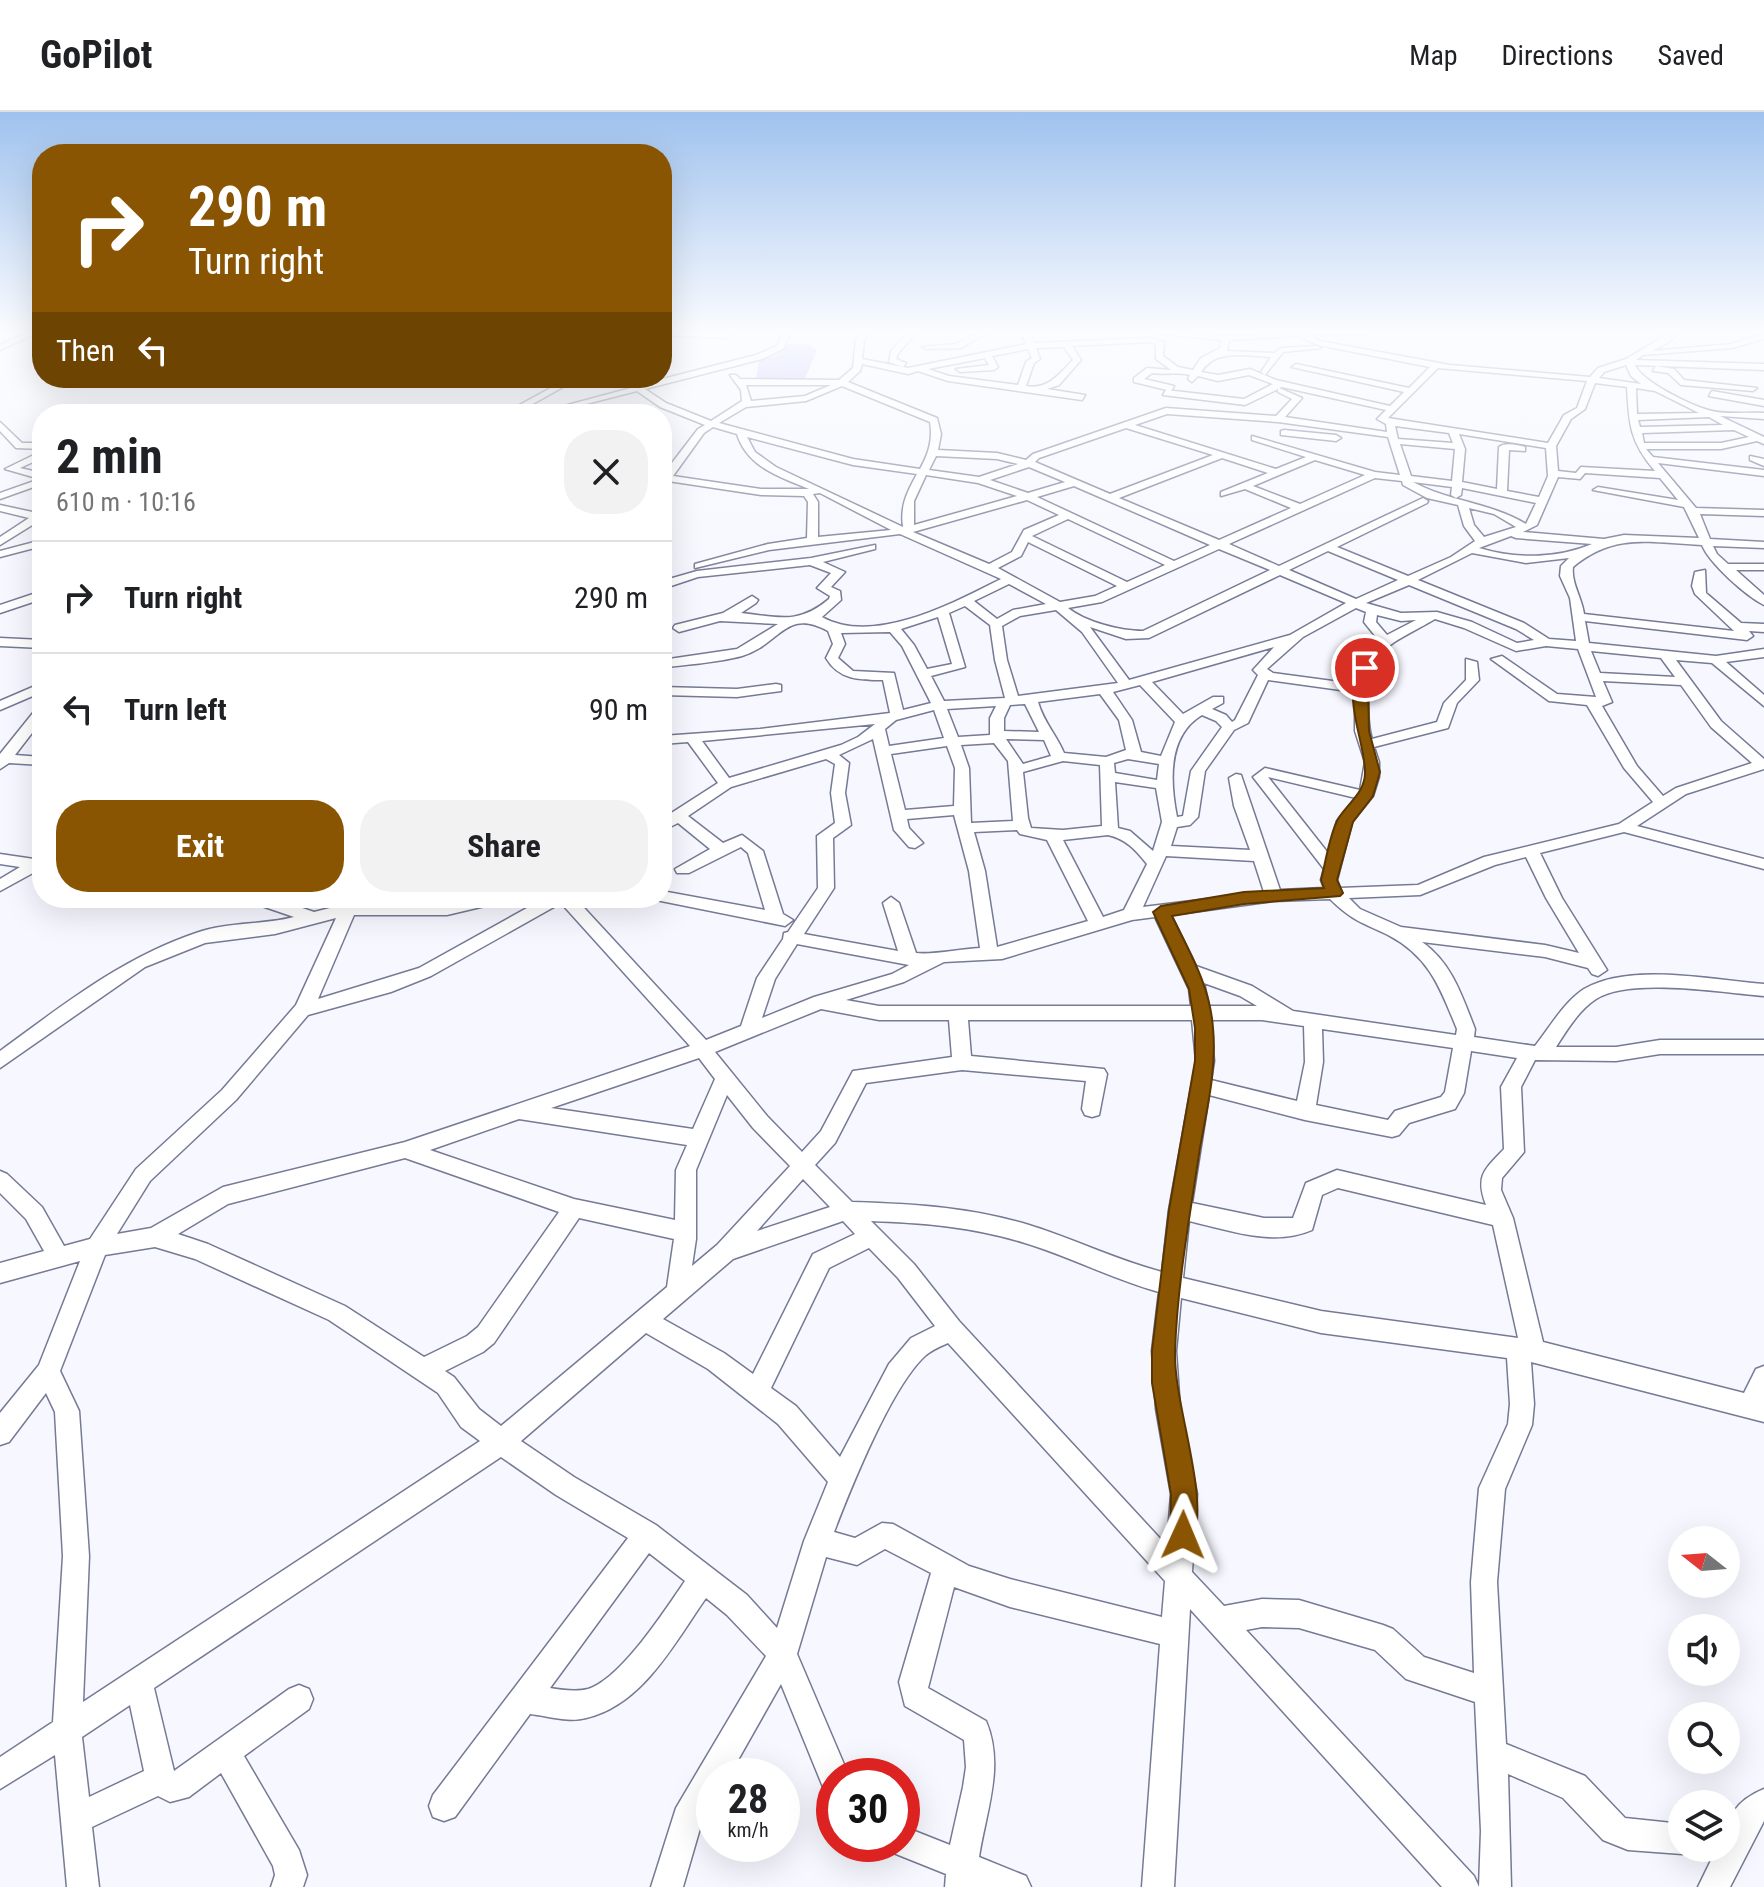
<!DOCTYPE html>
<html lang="en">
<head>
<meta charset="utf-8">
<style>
  :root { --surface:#fff; --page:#f2f2f2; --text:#202124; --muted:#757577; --line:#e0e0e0; --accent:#8a5503 }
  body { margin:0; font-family:"Roboto Condensed",sans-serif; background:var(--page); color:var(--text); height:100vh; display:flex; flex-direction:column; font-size:30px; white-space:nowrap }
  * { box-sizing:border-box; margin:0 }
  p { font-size:26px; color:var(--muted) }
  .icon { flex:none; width:44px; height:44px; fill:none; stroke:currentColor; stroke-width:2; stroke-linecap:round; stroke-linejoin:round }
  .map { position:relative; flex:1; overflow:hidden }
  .panel { position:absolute; left:32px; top:292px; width:640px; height:504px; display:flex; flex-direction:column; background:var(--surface); border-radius:32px; box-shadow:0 8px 32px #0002 }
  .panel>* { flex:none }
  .top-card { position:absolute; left:32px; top:32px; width:640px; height:244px; border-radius:32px; box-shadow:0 8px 32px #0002; background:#8a5503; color:#fff; overflow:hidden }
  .needle { width:52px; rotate:287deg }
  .controls { position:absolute; left:1668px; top:1414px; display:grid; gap:16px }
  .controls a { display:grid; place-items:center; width:72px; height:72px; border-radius:50%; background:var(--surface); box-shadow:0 8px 32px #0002; font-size:40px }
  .speed { position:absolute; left:696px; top:1646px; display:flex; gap:16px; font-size:40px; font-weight:700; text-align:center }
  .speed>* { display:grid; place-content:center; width:104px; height:104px; border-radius:50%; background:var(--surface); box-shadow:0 8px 32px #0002; line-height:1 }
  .speed small { font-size:20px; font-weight:400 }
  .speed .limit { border:12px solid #d22; background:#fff; color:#111 }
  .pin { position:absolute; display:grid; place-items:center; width:68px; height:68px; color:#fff; margin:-34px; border:4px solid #fff; border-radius:50%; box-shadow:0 2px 8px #0007 }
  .me { position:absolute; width:88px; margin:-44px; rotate:1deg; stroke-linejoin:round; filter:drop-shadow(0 0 6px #0008) }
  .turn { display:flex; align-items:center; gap:28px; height:168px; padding:0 24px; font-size:36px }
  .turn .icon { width:104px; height:104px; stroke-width:2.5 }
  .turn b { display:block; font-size:56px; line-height:68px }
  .then { display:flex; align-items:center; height:76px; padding:0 24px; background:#0003; gap:16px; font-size:30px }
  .round { display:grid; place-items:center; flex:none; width:84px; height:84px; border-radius:32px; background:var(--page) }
  .overview { display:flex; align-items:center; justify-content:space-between; height:136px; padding:0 24px }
  h1 { font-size:48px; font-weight:700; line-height:60px }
  .action { display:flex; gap:16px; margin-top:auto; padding:16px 24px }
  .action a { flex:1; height:92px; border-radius:32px; background:var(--accent); color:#fff; font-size:32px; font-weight:700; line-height:92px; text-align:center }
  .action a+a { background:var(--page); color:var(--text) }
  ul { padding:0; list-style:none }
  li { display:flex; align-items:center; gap:24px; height:112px; padding:0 24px; border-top:2px solid var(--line) }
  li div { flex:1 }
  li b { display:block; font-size:30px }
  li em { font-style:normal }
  header { display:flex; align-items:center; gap:48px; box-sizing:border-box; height:112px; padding:0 40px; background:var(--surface); border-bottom:2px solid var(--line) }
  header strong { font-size:38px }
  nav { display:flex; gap:44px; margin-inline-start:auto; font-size:28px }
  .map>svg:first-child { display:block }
  .forest { fill:#aeb6f7 }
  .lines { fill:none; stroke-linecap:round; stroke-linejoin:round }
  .minor-casing { stroke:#757a95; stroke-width:3 }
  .minor { fill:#fff; fill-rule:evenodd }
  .route { fill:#8a5503; stroke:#5a3702; stroke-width:2 }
</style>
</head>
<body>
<header>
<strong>GoPilot</strong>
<nav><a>Map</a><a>Directions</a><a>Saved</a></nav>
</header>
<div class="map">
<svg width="1764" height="1775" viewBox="0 0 1764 1775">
  <rect width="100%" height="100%" fill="#f7f8ff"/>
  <path class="forest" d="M788,232h20l9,6 -13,31h-48l3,-21 16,-4z"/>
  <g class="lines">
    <g class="minor-casing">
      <path id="minor" d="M29,220h11l-40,18v-5z
        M662,220l63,2 4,2 -4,2 -62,-3z
        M783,220h8l-8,17 -21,10 -117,30 21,14 45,18 31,-20 -1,-11 -11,-15h6l4,4 99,1 14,-12 3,-29 6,-7h9l-7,8 -2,19 41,8 -14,-5 2,-11 18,-19h8l-18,20 -3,7 10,4 -3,4 5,1 118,-24 -5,-12h8l5,11 116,-5 14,4 -1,14 15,11 15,3 8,-12 19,-10 1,-8 -77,-8 88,4 136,-4 -3,3h-57l12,6 130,24 140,12 8,-9 28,-9 45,-27h8l-10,10 -17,9 79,-7 33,-10v5l-32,9 -89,7 -7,5 128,4v6l-129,-5c6,16 55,40 73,45 15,5 39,2 56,3v6l-44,-3 44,21v7l-7,-3 -36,8h-75l7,8 111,13v6l-106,-13 38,45 68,2v6l-64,-2 10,25 54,3v6l-51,-2 4,8 11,10h36v6h-28l28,25v10c-18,-9 -55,-42 -62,-60 -51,-2 -87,-13 -129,22 -2,16 9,31 11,47l150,17 -39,-37 -3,-8 3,-14 10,-2 1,23 35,30 23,1v8l-15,-1 4,5 -6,4 -162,-19 4,22 127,13 48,-7v8l-38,5 38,33v11l-52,-43 -36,-3 45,61 43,38v10l-78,25 -49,32 127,33v10l-140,-37 -84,21 22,45 45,72 -9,6 -6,-2 -4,-6 -43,-11 -123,-15c30,21 40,54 53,87l-1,8 61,9c15,-19 29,-44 49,-57 46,-27 129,-9 180,-5v12c-41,-3 -133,-19 -168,3 -17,11 -29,31 -40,48h60l44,-7h104v14h-104l-44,7 -81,-1 -14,27 3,65 -22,26 -1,12 12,28 30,124 201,51 12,-24 8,-3v56l-233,-60 3,42 -2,21 -27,64 -8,93 9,162 79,32 40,42 57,6v24l11,2 -11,4 -54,-4 -25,-10 -40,-42 -55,-24 3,113h-32l2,-56 -6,-129 -69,-23 -31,-29 -76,-22 -37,-1 -16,3 228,246 5,11h-37l-252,-278 -16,278h-32l18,-243 -150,-37 -56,-20 -26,101 58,33c19,45 0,90 -7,136l47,19 5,11h-86l1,-13 -55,-22 -3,-8h14v-18l48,19 13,-58 3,-20 -2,-27 -59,-34 -6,-24 32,-109 -46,-24 -28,16 -31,-8 -29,97 52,122h-15v15l-11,-4 -42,-103 -52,92h-15v26l-13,23 -18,62h-32l25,-79 90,-152 -39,-41 -21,-17c-31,44 -63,107 -120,120 -17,5 -38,-2 -56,-4l-75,103 -11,4 -11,-4 -4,-11 4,-11 195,-257 -72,-43 -55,-38 -347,231 20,83 115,-82 10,-4 10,4 4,10 -4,10 -65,47 55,94 8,25 -4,12h-32l4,-12 -2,-9 -52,-93 -32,24 -19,5 -12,-6 -66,31 7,60h-32l-12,-132 -55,34v-32l53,-35 10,-166 -8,-144 -9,-19 -37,49 -9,3v-32l39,-48 41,-104 -80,22v-20l44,-12 -18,-32 -26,-26v-22l7,3 35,33 22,39 26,-7 46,-70 86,-79 74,-85 40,-87 -61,16 -70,9 -60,24 -145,101v-17c63,-46 122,-93 196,-118 31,-11 67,-8 98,-16l-44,-15 -2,-4h25l41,14 28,-7 3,-7h16l-2,5h88l24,-5h33l-2,4 -55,13h-93l-36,84 101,-31 126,-70h30l131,142 35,-14 16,-48 26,-39 1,-6 4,-1 30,-44 -1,-52 18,-13 -4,-30 4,-29 -9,-5 -95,28 -43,29 35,27 19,-8 21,16 20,63 10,6 -8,6 -129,-26 6,-2v-7l103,19 -17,-57 -7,-6 -52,26h-12l-2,-4 35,-20 -32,-26 -16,8v-12l56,-36 -30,-41 -26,2v-8l98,-7 130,-16 -7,-33c-23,0 -44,0 -57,-22l7,-14 -5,-13c-43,-24 -48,14 -86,25 -26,7 -54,8 -80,12v-8l75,-11 41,-25 -58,-3 -41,11 -6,-4 2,-3 48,-12 29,-17 6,4 -2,3 -15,10c38,4 57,12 88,-14l1,-3 -13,-8 14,-15 -21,-8 -112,12 -36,12v-8l35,-10 114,-13 64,-13v4l-52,13 22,10 -14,15 9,4 1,9 -19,17c52,29 131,-14 179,-38l-101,-45 -131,16 -74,18v-4l73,-20 39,-6 1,-36 -4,-6 -43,-1 -93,-14 -6,5v-10l36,-47 7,-4 -45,-18 -23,-16 -51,13 47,10c-20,0 -41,-7 -59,-6 -14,0 -26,6 -40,6l97,-26 -3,-10h10l1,7 117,-30 21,-9zM1298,224l20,9 112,22 -21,21 -113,-24 -4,3 112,25 -14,14 -114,-26 -26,-11 -32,6 -17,-3c15,-24 45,-16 70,-15l-10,15 4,3 18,-23 38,-4 -4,-2 -36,2 -6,5 -48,-2 2,-11zM1150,230l6,2v15l15,11 -24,-2 -13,10v4l37,9 3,-5 -30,-7 8,-6c13,2 25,-1 38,2l-2,4 4,3 6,-6 20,5 31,-6 24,9 -29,15 -78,-9 -3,5 82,10 33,-16v3l14,7 -16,17 -110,-8 -133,46 -7,6 -29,-7 -59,-3 3,-16 -4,-16 -89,-36 12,-11 2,-7 46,10 10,-3 30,10 134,19 3,-5 -38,-6 12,-4 22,-25 -9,-14zM1064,235l9,13c-14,14 -25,30 -47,26l8,-23 6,-4 -4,-11zM1028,237l4,9 -6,4 -8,23 -69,-9 -21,-7 57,-11 4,7 -33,4 4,3 34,-2 4,-3 -6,-11zM1626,253l5,11 10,8 -42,-6 5,-6zM1438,256l149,13 -10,27 -13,7 -16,28 -160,-25zM1595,271l32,4c2,38 3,55 28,84l-74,-4 -5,6 -18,-2 -2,-25 15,-27 14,-10zM746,273h85l-26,11 -54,5zM842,274l88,36c3,17 -1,31 -10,47l-67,-10 -134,-36 27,-16 60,-6zM1282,275l104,23 -9,9 9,5 1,8 -102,-15 17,-19 -23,-10zM1636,276l19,3 44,22 -62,1zM1167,302l111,8 110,15 12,38 -25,-3 -123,-36v4l54,17 -30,12 -141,-44zM1709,305l14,8 -83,2 -2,-7zM1395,314l54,7 4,10 -55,-4zM713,315l24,7c10,33 43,43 72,55h-48l-88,-13 31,-43zM1126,316l87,27 -103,39 -75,-32 4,-4zM1734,318l15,7 -28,6h-77l-2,-10zM1459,322l87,14 2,28 -9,21 -32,-6 2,-41 16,1v-4c-7,-2 -20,-5 -26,0l-2,42 -35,-7 3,-33zM747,325l106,28 64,9c-10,18 -17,32 -14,53l-127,-60 -21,-15zM1400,332l55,5 -3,32 -41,-5zM936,344l61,3 21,5 -39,13 -50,-7zM1222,346l46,15 -47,19v4l24,-7 46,19 -72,32 -100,-42zM1315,348l50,15 -65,29 -47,-18zM1029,355l36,15 -37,11 -38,-13zM1585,361l75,5 18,22 -80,-13 -5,3 91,17 15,31 -75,-3 -20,4 -81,-7 14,-7 21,-48 22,2zM926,363l52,8 39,13 -103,29v-24zM1375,366l27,3 1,4 24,13 31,7 6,21 11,15 -24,16 -43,19 -71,-29 90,-44 1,-2 -5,-3 -144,68 -50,-22zM1413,370l39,5 -1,8 5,3 5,-3 1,-7 74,15 -10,21c-37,-22 -76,-22 -113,-42zM1074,374l136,59 -36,16 -137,-64zM820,381l71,37 -73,7v-35l-5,-8zM1027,388l32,15 -35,15 -12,22 -23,12 -76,-32zM1469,396l25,6 22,13 -32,10 -10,-12zM1068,407l97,46 -38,17 -95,-46zM1511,424l5,2 76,6c-35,15 -77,15 -113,4zM1028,430l89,44 -22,10 -35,6 -62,-34 23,-12zM1219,437l51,21 -127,61c-22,0 -58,-9 -75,-23l34,-6zM1328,439l70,29 -42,19 -67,-29zM1472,441l54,10 43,-5 -8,8 -1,10 10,22 6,43 -27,-2 -25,-16 -106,-43zM1280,463l66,28 -56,32 -161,45 -39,-53 36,12 23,-1zM1009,472l37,20 -33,6 -16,9 -23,-18zM1409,473l107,44 18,11 -17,3 -45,-21 -35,-10 -36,1 -35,-10zM965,494l25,19 5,35 10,38 -61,3 -13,-25 34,-9 -16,-54zM1356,496l10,4 -2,10 16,20 -20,20 -5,22 -82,-11 -6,-4 36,-32zM1056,498l26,22 36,51 -100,13 -11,-36 -5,-34 18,-10zM1377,503l24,6 15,-1 -29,15 -11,-13zM938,505l14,47 -25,5 -13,-24 -13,-16zM1435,507l29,9 52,23 30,-5 32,3 18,48 -39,-3 -55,-38 -11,3 58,42 38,4 37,63 29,34 -34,22 -135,33 -66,28 -78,3 -3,-8 15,-58 21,-26 6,-19v-15l-5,-15 74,-19 9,-25 22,-23 -2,-18 -11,-3v21l-22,23 -7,19 -65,17c-4,-12 -4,-25 -4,-38 -1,-54 25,-57 67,-82zM890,520l12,14 29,57 -28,7 -9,-37 -41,-2 -15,-13 7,-14 -4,-11zM1274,535l-21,23 5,5 -23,45 -3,2 -6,-7 -14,-6 11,-6v-6h-10l-30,17 -31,-32zM1591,539l70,7 14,19 -75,-4zM1268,568l87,12v39l10,31 -5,28 -95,-22 -12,9 71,92 -3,11 3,8 -44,2 -39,-115 -5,-1 -7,4 5,28 16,44 -79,-4 6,-19 13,-2 8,-8 7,-46 29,-41 14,-7zM1603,569l78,4 30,42 41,36 -76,25 -13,8 -26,-30 -35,-60 10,-4zM1140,573l35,37 -14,34 -20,-4 -9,-32 -19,-28zM1100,582l19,26 7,30 -20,7 -42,-4c-8,-19 -20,-30 -26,-51zM1025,592l14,28 -35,-1v-13l6,-13zM996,594l-6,12v17l-32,2 -11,-28zM934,598l10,28 -55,8 -4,-17 11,-9zM1202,603l14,6 6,6 -31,44 -8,45 -6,1c-7,-35 -10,-81 25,-102zM875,612l-17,13 -17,8 -112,33 -27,-37zM873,627l21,91 15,17 6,1 8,-5 -14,-15 -2,-9 47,-4 15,56 11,77c-19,1 -48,7 -64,5l-17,-50 -8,-6 -8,6 15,48 -94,-17 30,-46 -1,-50 18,-13 -6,-32 4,-30 -10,-8zM1006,627l38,1 7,16 -28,8zM994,631l14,18 5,60 -42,2 -2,-55 -8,-23zM947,634l8,22 -1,38 -49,4 -14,-56zM1128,647l31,5 -2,16 -42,-7 -1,-10zM1063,649l37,4 2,61 -39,4 -32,-2 -3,-10 -5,-46zM1268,665l88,21 -19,23 -9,32zM1115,670l41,6 6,34 -9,29 -23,-20 -12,-3zM1017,718l3,4 27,6 41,81 -91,26 -12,-76 -11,-39zM1108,723c18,4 28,15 39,29l-23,46 -21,7 -40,-77zM1166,744l88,5 10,31 -121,15zM1526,745l20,41 33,55 -34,-8 -144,-18 -41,-18 -11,-11 71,-3 75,-30zM1330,787c21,21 33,24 58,36 42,22 52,53 69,94l-1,6 -163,-24 -41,-25 -56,-20 -25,-51 103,-14zM561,791l129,143 -285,96 -182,45 -72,41 -34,6 33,-53 86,-81 72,-85 83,-23 40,-16zM1155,805l34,72 2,17h-312l-33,-6 58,-18 40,-20 58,-3 130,-39zM797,832l112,21 -17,9 -78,23 -52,21 13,-39zM1204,871l36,13 17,10h-48zM821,897l58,11h70l3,37 -99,14 -32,60 -19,21 -35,-36 -52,-64zM968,908h224l4,41 -27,149 -7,62c-46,-12 -88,-33 -133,-47 -60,-18 -115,-21 -177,-23l-37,-37 20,-22 31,-60 96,-13 124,11 -4,28 3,6 7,2 7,-2 8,-41 -3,-5 -133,-13zM1210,908h52l42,6 1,36 -8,39 -86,-21 3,-19zM1322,917l131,19 -8,44 -4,5 -46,14 -7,9 -72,-15 7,-43zM1471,939l46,7 -16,29 3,62c-20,21 -29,27 -18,56l-149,-35 -31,13 -13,35h-29l-72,-15 17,-108 96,25 87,17 7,-2 10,-12 46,-14 9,-16zM699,946l16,21 -22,50 -142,-21zM727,983l26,33 37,38 -73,79 -25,21 4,-27v-69zM519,1007l168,26 -11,25 -1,50 -101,-21 -144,-49zM405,1046l154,54 -81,115 -11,9 -43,21 -79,-51 -137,-62 -30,-10 50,-30zM803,1067l27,28 -73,24zM1338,1076l155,37 25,113 -197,-27 -138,-33 6,-57c39,9 85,26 123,9l10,-35zM579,1106l95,21 -7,48 -166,139 -22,-17 -25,-32 -9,-6 38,-19 11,-9zM843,1109l12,13 -42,20 -60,120 -29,-21 -61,-34 70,-60zM871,1109c54,2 102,6 154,22 46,14 87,36 134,49l-7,59 4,58 15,85 -4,52 -208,-225 -45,-57zM155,1135l40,12 134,61 109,73 23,34 19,14 -397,261 6,-146 -10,-145 -19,-40 45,-116zM869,1136l29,30 37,48 -24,12 -22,26 -49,93 -44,-51 -25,-18 58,-120zM1181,1186l140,35 186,25 3,46 -2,20 -29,64 -8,94 3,91 -50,-16 -31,-28 -10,-4 -84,-25 -37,-1 -38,7 -32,-34 5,-78 -17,-85 -4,-58zM646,1221l62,36 70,55 50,58 -24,59 -27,87 -30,-33 -91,-70 -82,-48 -53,-36zM948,1231l217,238 -3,36 -152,-38 -41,-13 -76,-42 -11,-1 -27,15 -21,-6c17,-44 58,-147 92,-177 6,-5 15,-9 22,-12zM649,1441l36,28c-20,29 -64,98 -97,108 -12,3 -26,1 -38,-1zM130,1593l14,66 -55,26 -7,-60z
        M978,220h10l-27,16 -35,1 -4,-2 34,-3z
        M1656,254l18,3 10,11 73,8 -4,3 -72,-6 -13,-12 -15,-2z
        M569,266h10l-64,36h-12z
        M1712,279l52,9v6l-55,-10z
        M0,310l22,21h20v6l-26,-1 -16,-17z
        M1284,318l52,5 5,3 -5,3 -55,-6v-4z
        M42,339v7l-22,10 22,5v11l-42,15v-6l40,-14 -35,-10z
        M1750,344l14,3v7l-14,-6z
        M0,393l37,8 5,-2v8l-42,26v-8l29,-19 -29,-7z
        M42,428v6l-42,11v-6z
        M42,479v8l-42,14v-8z
        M0,526l42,2v8l-42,-2z
        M42,571v9l-42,18v-9z
        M776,572l5,1v6l-44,6 -75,-2v-8l75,2z
        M42,595v13l-27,35 27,2v8l-33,-2 -9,6v-15l37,-46z
        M0,742l34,5 8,-3v12l-42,23v-12l20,-12 -20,-3z
        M1764,1677v32l-34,66h-32l19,-39h9c0,-31 9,-47 38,-59z"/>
    </g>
    <use href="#minor" class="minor"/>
  </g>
  <linearGradient id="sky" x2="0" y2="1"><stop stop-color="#9fc2ee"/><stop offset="0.47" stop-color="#fbfcff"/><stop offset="1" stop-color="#fbfcff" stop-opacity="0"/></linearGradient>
  <rect width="1764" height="469" fill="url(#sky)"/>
  <path class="route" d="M1360,554l11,2 -3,10 1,53 11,41 -7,24 -20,26 -16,58 6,13 -3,3 -96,8 -72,12c18,37 38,70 41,112 4,40 -6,81 -13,120 -10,67 -23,137 -25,205 -1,54 36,145 17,191l-9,4 -10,-4 -3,-9 1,-41 -19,-111v-32l17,-141 26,-149v-33l-6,-39 -36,-77 8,-6 83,-14 80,-4 -3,-8c5,-19 8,-44 17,-61 10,-16 28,-27 27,-48 -1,-33 -23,-72 -5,-105z"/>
</svg>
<div class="controls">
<a><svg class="needle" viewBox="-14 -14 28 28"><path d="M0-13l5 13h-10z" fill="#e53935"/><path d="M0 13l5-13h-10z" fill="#757577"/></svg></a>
<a><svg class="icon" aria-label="sound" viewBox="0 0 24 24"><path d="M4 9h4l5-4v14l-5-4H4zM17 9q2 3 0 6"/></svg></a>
<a><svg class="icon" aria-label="search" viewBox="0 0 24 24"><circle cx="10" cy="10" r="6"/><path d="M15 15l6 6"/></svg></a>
<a><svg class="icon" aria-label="layers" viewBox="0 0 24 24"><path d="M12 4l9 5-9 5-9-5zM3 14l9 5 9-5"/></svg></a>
</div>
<div class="speed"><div>28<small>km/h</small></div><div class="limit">30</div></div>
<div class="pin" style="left:1365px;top:556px;background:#d93025"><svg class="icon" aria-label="arrive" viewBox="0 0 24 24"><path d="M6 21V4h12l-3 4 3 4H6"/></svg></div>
<svg class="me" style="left:1183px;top:1423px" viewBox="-20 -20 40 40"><path d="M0-17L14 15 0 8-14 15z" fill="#8a5503" stroke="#fff" stroke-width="4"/></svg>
<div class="top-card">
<div class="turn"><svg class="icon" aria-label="right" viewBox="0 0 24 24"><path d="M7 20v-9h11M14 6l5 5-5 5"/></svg><div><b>290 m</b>Turn right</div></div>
<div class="then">Then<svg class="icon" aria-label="left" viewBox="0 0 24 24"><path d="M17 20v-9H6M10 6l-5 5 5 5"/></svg></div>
</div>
<section class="panel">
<div class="overview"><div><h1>2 min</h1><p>610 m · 10:16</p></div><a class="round"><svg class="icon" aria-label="close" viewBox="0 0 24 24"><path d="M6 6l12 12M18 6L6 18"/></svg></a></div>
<ul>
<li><svg class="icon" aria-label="right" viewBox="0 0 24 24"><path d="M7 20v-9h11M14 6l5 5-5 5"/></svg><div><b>Turn right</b></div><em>290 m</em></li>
<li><svg class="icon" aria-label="left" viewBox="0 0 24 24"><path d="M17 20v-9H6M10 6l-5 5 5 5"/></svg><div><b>Turn left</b></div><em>90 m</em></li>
</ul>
<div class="action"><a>Exit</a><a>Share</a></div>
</section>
</div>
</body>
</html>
